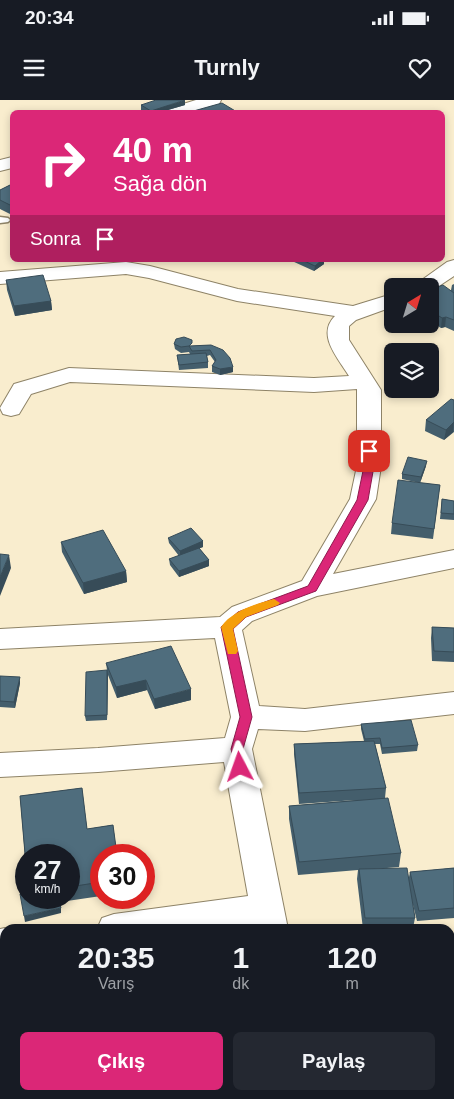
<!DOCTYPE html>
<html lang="tr">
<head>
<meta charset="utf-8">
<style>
  :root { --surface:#171b24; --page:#242831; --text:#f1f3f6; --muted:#9ea1a6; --accent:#db2777 }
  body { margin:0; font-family:Arial,sans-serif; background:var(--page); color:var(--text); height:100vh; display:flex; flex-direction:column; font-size:19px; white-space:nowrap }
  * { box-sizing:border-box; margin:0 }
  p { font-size:16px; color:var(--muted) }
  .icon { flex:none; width:28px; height:28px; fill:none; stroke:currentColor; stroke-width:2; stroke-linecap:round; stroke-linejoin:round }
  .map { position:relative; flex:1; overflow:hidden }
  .side { position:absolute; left:0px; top:824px; width:455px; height:176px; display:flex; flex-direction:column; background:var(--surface); border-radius:15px 15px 0 0; box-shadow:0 2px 8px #0003 }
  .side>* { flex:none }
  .guide { position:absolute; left:10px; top:10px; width:435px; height:152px; border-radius:8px; box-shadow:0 2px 8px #0003; background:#db2777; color:#fff; overflow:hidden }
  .needle { width:32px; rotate:38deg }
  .fabs { position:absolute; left:384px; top:178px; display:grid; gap:10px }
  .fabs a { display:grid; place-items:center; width:55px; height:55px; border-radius:8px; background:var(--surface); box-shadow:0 2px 8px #0003; font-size:25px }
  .speed { position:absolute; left:15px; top:744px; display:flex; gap:10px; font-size:25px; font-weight:700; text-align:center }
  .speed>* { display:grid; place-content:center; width:65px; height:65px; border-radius:50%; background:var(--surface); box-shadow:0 2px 8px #0003; line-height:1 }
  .speed small { font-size:12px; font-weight:400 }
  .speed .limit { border:8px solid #d22; background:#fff; color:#111 }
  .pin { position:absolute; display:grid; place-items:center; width:42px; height:42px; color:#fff; margin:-21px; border-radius:10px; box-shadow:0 2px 8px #0006 }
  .me { position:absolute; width:55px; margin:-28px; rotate:356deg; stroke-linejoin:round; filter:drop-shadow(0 0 4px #0008) }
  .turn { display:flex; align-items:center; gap:18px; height:105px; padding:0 20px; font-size:22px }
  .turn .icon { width:65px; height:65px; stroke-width:2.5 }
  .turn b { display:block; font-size:35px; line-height:42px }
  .then { display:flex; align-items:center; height:48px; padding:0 20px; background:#0003; gap:10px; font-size:19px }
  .eta { display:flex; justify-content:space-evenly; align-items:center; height:85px; text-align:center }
  .eta b { font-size:30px; font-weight:700; line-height:35px }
  .button { display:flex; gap:10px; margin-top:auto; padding:10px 20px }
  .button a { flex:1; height:58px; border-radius:8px; background:var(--accent); color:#fff; font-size:20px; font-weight:700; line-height:58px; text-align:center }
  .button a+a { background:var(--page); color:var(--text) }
  .status { display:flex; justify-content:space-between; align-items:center; height:35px; padding:0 25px; background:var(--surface); direction:ltr }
  .status svg { height:14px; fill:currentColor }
  header { display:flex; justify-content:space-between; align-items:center; height:65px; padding:0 20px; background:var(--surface); font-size:22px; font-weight:700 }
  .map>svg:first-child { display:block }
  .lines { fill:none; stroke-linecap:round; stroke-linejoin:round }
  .service-casing { stroke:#8e8367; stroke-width:3 }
  .minor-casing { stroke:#8e8367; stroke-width:2 }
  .service { fill:#fff; fill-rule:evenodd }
  .minor { fill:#fff; fill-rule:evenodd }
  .wall { fill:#445e6c }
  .shaded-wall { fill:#374c58 }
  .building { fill:#4f6d7d; stroke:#374c58 }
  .route { fill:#db2777; stroke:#8e194d }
  .slow { fill:#f59e0b }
</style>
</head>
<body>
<div class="status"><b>20:34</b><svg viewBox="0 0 49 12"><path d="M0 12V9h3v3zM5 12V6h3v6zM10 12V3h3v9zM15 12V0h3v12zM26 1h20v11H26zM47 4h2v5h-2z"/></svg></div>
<header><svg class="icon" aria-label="menu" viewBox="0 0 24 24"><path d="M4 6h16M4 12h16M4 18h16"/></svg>Turnly<svg class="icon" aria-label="heart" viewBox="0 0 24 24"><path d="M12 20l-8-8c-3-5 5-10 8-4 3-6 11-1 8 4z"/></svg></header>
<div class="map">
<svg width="454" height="999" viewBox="0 0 454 999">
  <rect width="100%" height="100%" fill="#f9edce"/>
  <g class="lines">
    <g class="service-casing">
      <path id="service" d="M0,117l8,1 2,2 -2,2 -8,1z"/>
    </g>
    <g class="minor-casing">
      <path id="minor" d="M196,0h25l-2,4 -27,8h-25l3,-4z
        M12,57v11l-12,3v-11z
        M454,160v16l-21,14 -3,1v-5h-14l3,-4 28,-20z
        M126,162l24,4 88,23 115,17 39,-12v13l-36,13 -7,6v14l32,50v76l-5,33 -43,75 121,-24v18l-137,28 -65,25 -10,9 17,76 46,3 149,-17v22l-149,17 -47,-2 -6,20 36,180h-34l-1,-4 -29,4h-127l5,-11 12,-4 134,-18 -24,-134 -126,10 -98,5v-24l98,-5 127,-10 6,-21 -16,-79 -215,11v-20l220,-12 12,-10 70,-26 48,-82 7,-33v-77l-43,3 -244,-10 -39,12 -12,20 -8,2 -8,-2 -3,-6 14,-24 55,-16 245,10 35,-2c-11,-18 -33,-41 -14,-60l-98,-15 -88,-23 -23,-4 -126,10v-12z
        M5,828l3,1h-3v29l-5,1v-30z
        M272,995h38v4h-38z"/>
    </g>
    <use href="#service" class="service"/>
    <use href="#minor" class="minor"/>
  </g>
  <path class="wall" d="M141,5h44l-24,7h-15l-5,-2z
    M12,84v31l-12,-6v-19z
    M292,160h32v4l-10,7 -22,-10z
    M6,180l45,21 1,9 -37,6 -8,-26z
    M454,184v47l-9,-4 -4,1 -11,-7v-34l2,2 19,1 1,-5z
    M174,244l18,2 19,-1 22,27 -13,3 -8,-3v-6l3,-4 -5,-7 -3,1 1,6v6l-29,2 -2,-15 13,-1 -1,-2 -8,1 -6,-4z
    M454,300v32l-10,8 -19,-9 1,-11z
    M426,366l-6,17 20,2 -7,54 -42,-5 1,-11 28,-40 -18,-4v-5z
    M442,399l12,2v19l-14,-1z
    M168,438l35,3v6l-4,1 10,12v6l-30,11 -9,-12 -1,-6 10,-3 -10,-13z
    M61,442l65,29 1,11 -43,12 -22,-42z
    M432,527l22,1v34l-22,-1 -1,-23z
    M106,563l85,37 -36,9 -8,-19 -30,8 -9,-23 -1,45 -21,1 -1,-5 22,-46z
    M0,576l20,7 -5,25 -15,-1z
    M361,624l57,21 -1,6 -35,3 -2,-10h-5l11,44 -1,10 16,55 -2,14 -24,2 34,8 1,-5 44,-4v50l-37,3 -5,-20 3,17 -2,10 -50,1 -6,-50 1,-9 -60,5 -9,-56v-13l67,-6 -57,4 -5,-50v-10l70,-3 -3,-12z
    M82,688l5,41 26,-4 4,30h-16v41l-34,5 -1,-3h3v-43h-43v14l-6,-73z"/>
  <path class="shaded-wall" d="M185,0v5l-24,7h-10v-1z
    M322,160h2v4l-10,7 1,-5z
    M51,201l1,9 -37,6 -1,-10z
    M446,217l-1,10 -4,1 1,-10z
    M233,267v5l-13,3v-6z
    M454,322l-1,10 -9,8 2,-10z
    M427,361l-1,5 -6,17 1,-6z
    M203,441v6l-23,9v-5z
    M9,455l2,13 -11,28v-19z
    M209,460v6l-30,11v-6z
    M126,471l1,11 -43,12 -1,-11z
    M107,570l1,6 -1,44z
    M20,577v6l-5,25 -1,-6z
    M146,580l1,10 -30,8 -1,-11z
    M191,589v11l-36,9 -1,-10z
    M61,808v5l-36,9 -1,-6z"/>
  <path class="building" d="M156,0h29l-34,11 -10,-6z
    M222,3l15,9h-47z
    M12,84v22l-12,-6v-10z
    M302,160h20l-7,6z
    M43,175l8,26 -37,5 -8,-26z
    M443,185l11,8v27l-8,-3 -4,1 -12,-8v-23l2,2z
    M184,237l8,3v3l-3,3 -8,1 -7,-3 2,-5z
    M211,245l12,5 7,8 3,9 -13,2 -8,-3 4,-6 -6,-10 -18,1 -3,-5z
    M206,253l2,9 -29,3 -2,-10z
    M451,299l3,1v22l-8,8 -20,-10z
    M408,357l19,4 -6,16 -19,-3z
    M398,380l42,5 -6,44 -42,-6z
    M442,399l12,2v13l-13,-1z
    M191,428l12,13 -23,10 -12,-13z
    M103,430l23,41 -43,12 -22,-41z
    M199,448l10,12 -30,11 -10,-12z
    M0,454l9,1 -9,22z
    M432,527l22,1v24l-20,-1z
    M171,546l20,43 -37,10 -8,-19 -30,7 -10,-24z
    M107,570v45l-22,1 1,-44z
    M0,576l20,1 -6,25 -14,-1z
    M411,620l7,25 -36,3 -2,-10 -15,1 -4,-15z
    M374,641l12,47 -87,5 -5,-49z
    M82,688l5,41 26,-4 4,30h-16v27l-32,5v-32h-43v10l-6,-69z
    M388,698l13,55 -102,9 -10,-56z
    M407,768l8,50h-50l-6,-49z
    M454,768v40l-35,3 -9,-39z
    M26,793v5h32l3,10 -37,8 -4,-22z
    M450,858h3l-1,97h-2z
    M172,995h77v4h-77z"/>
  <path class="route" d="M369,348l5,3v15l-6,34 -52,91 -70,26 -13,12 19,88 -9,32 4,18 -2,3h-9l-5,-21 9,-32 -19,-90 17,-15 70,-26 49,-86 7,-34v-15z"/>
  <path class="slow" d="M274,499l6,4 -2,2 -32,12 -13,12 5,22 -2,3h-8l-7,-27c11,-16 34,-23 53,-28z"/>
</svg>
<div class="fabs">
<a><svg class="needle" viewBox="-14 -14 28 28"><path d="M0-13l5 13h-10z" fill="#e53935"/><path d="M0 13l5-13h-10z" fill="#9ea1a6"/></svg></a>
<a><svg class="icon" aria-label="layers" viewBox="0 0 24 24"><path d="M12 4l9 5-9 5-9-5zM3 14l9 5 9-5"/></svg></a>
</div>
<div class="speed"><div>27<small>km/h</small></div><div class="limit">30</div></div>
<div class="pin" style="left:369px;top:351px;background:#d93025"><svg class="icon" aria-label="arrive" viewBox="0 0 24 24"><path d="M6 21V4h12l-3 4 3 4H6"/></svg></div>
<svg class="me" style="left:240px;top:667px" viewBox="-20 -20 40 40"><path d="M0-17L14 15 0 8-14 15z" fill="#db2777" stroke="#fff" stroke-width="4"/></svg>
<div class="guide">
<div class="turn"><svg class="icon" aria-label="right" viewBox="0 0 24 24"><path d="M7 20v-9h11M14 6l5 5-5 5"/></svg><div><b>40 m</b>Sağa dön</div></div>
<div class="then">Sonra<svg class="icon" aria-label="arrive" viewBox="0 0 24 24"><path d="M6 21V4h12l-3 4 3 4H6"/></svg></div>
</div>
<section class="side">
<div class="eta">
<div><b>20:35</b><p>Varış</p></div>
<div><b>1</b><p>dk</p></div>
<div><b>120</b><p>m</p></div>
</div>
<div class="button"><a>Çıkış</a><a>Paylaş</a></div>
</section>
</div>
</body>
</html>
